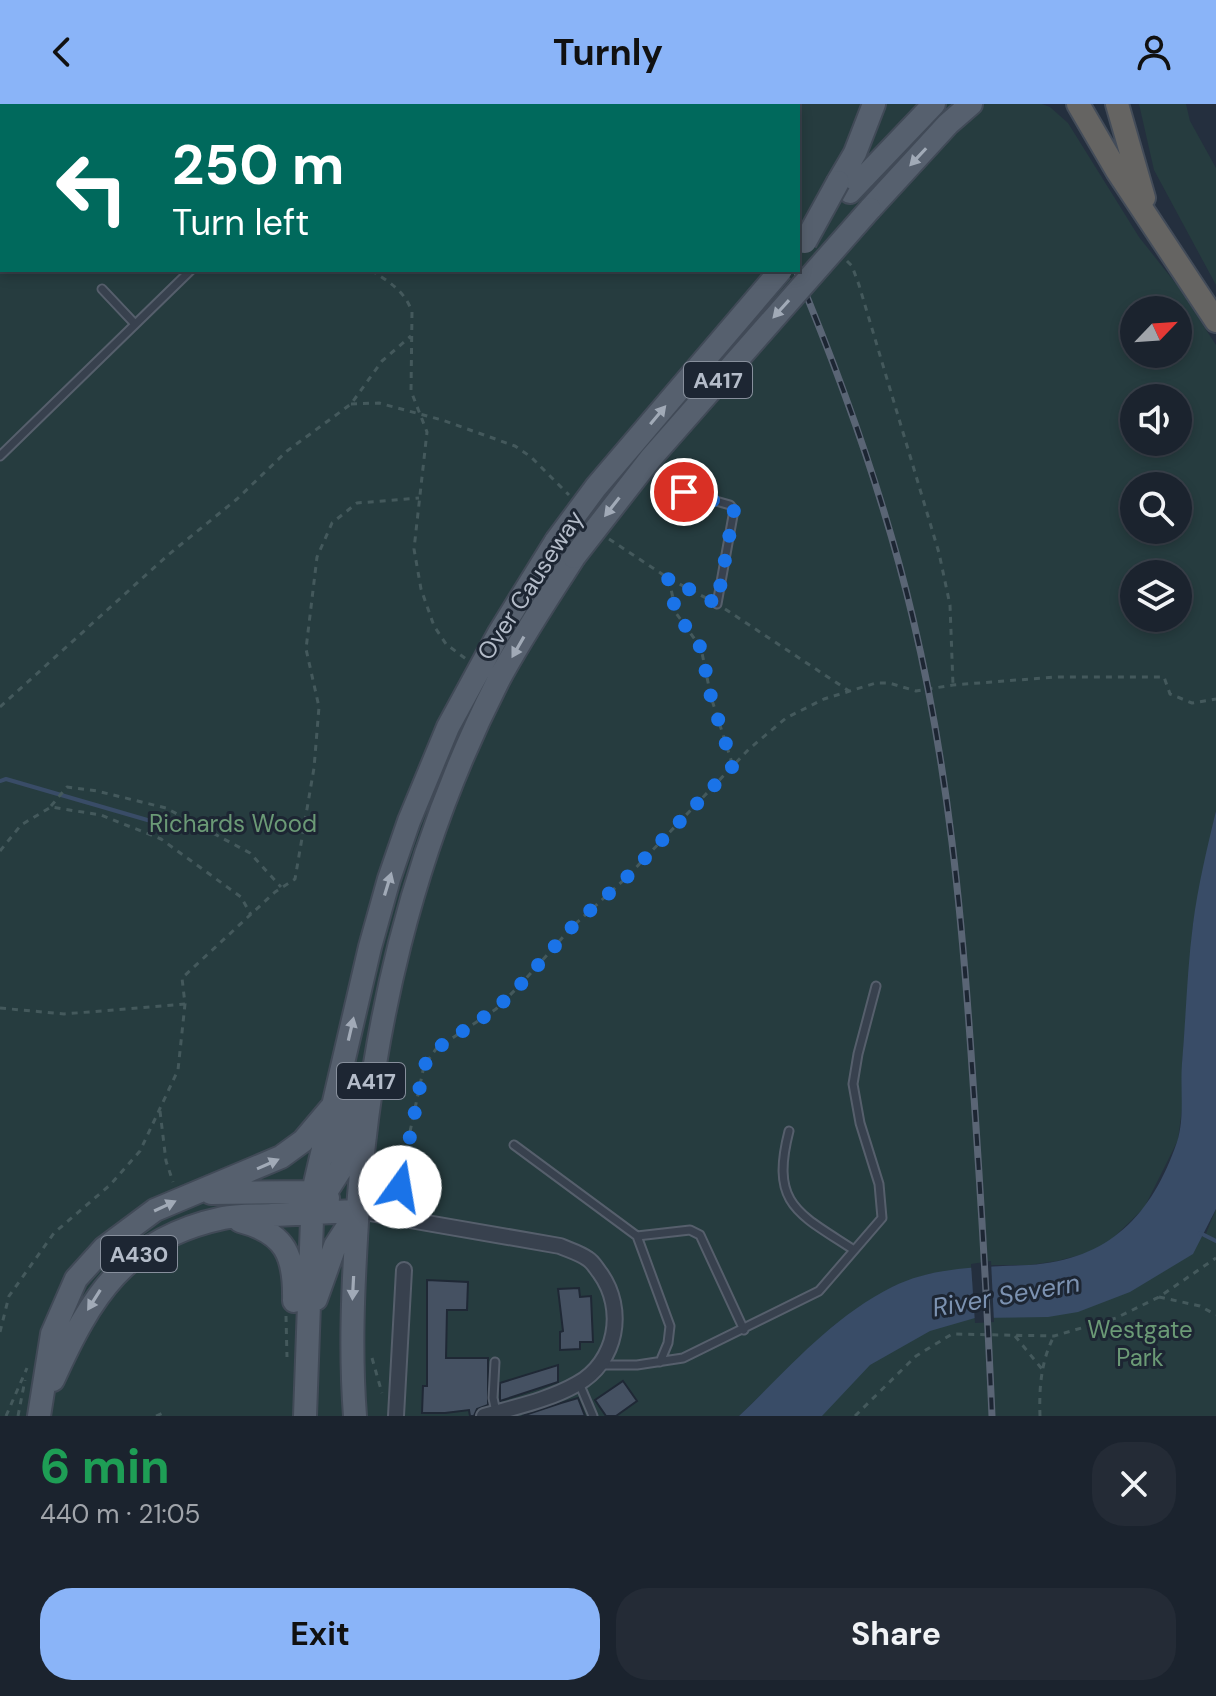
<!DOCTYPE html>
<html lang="en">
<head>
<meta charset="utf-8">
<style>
  :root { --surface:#1b232e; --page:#242b36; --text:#f1f3f6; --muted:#a0a4aa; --line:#39404a; --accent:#8ab4f8 }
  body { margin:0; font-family:"DM Sans",sans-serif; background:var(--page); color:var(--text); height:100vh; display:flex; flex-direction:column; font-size:30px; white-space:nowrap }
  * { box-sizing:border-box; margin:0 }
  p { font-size:26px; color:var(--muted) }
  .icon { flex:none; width:44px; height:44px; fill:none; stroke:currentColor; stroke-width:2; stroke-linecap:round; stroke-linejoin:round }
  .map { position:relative; height:1312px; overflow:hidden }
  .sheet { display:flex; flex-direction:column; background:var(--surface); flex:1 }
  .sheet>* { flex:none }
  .guide { position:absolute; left:0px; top:0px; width:800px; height:168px; box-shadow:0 4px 12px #0003,0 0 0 2px var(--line); background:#00695c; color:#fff; overflow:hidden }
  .needle { width:52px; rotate:65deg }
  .tools { position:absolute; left:1120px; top:192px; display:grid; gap:16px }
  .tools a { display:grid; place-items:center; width:72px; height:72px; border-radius:50%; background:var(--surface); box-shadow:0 4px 12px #0003,0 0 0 2px var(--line); font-size:40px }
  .pin { position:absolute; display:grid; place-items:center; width:68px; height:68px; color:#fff; margin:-34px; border:4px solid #fff; border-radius:50%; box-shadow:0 2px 8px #0007 }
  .me { position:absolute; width:88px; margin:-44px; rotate:13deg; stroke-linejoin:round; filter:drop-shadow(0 0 6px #0008) }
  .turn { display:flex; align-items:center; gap:28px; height:168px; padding:0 40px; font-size:36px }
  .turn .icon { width:104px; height:104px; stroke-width:2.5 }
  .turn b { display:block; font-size:56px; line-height:68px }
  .round { display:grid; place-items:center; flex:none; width:84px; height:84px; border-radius:32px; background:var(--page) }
  .headline { display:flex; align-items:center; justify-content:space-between; height:136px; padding:0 40px }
  h1 { font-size:48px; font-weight:700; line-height:60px; color:#1e9e55 }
  .button { display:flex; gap:16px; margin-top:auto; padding:16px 40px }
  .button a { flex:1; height:92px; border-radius:32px; background:var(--accent); color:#111; font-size:32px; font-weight:700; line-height:92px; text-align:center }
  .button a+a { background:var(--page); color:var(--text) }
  header { display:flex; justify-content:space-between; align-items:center; height:104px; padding:0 40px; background:var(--accent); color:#111; font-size:36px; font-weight:700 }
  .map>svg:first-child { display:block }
  .green { fill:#263c3f; fill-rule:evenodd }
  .water { fill:#394c67 }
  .pier { fill:#242f3e }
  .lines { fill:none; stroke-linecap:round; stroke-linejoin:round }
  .stream { stroke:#394c67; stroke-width:4 }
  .building { fill:#455162; stroke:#1f2835; stroke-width:2 }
  .service-casing { stroke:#565f6c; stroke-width:11 }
  .minor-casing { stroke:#565f6c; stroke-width:18 }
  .primary-casing { stroke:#414a57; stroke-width:26 }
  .trunk-casing { stroke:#434c59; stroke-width:26 }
  .path { stroke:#44595c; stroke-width:3; stroke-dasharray:6 6; stroke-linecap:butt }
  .service { stroke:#38414e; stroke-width:7 }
  .minor { stroke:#38414e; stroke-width:14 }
  .primary { stroke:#56606e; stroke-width:22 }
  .trunk { stroke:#656462; stroke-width:22 }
  .rail-casing { stroke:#5a6575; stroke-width:7 }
  .rail { stroke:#1d2633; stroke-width:4; stroke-dasharray:12; stroke-linecap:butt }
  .primary-bridge-casing { stroke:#414a57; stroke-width:26; stroke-linecap:butt }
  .primary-bridge { stroke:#56606e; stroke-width:22 }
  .oneway { fill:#a1aab7 }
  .route { stroke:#1a73e8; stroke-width:14; stroke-dasharray:0 25.2 }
  .labels { text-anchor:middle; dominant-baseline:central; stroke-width:6; stroke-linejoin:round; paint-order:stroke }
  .shield { fill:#1d2633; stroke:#878f9c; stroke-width:2 }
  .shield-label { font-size:22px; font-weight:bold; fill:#b4bcc9 }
  .street-label { font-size:24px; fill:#b4bcc9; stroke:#1d2633 }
  .park-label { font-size:24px; fill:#6b9a76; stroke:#1d2633 }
  .water-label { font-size:26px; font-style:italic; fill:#7c92b1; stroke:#1d2633 }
</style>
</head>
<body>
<header><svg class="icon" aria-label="back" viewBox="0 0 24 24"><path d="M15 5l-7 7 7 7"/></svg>Turnly<svg class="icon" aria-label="person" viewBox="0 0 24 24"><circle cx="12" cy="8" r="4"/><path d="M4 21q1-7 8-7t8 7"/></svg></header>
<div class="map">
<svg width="1216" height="1312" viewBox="0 0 1216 1312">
  <rect width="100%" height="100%" fill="#242f3e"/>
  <path class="green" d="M0,0h1042l8,3 18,16 71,114 38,48 39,60v466l-23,114 -11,141 1,35 -5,39 -34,68 -36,35 -24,11 -27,7 -27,4h-36l-65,9 -35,12 -61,40 -94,90h-739zM2,2h796v164h-796zM1134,206h44v44h-44zM1134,294h44v44h-44zM1134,382h44v44h-44zM1134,470h44v44h-44z
    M1139,0h47l4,17 26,47v117l-62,-115z
    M1216,1105v207h-428l85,-84 332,-96z"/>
  <path class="water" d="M1216,707v398l-23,45 -63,38 -52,20 -30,5 -73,1 -45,13 -60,34 -48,51h-83c48,-46 93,-99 153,-129 42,-21 91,-20 137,-22 80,-5 123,-50 148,-123 8,-25 3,-53 5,-79 4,-46 5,-93 11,-139 5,-38 14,-76 23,-113z"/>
  <path class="pier" d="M991,1157l3,61 -19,1 -4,-59z"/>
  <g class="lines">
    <path class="stream" d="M0,677l6,-2 169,49
      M1200,1129l16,8"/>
  </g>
  <path class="building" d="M427,1176l41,2 -1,28h-20l-1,48h42v47l-11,4 -3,7h-4l-1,-6 -24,3h-23l1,-27h4z
    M579,1184l1,9 11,-1 2,46h-13v7l-20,1v-18l3,-1 -5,-42z
    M558,1261v17l-58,19v-18z
    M623,1277l14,20 -21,15h-10l-11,-16z
    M578,1294l7,18h-63l39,-13z"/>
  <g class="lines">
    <g class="service-casing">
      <path id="service" d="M102,185l33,35
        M0,352l191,-186
        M659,371l25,17 46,13 4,5 -17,94
        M789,1027c-19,74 9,82 65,119
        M514,1041l123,91 33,90 -2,17 -8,19
        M637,1132l53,-6 10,5 44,95
        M495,1258l-2,36 3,14
        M601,1261h36l46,-7 136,-67 63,-73 -3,-34 -19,-61 -7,-39 5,-30 18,-68
        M579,1279l14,33"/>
    </g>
    <g class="minor-casing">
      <path id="minor" d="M358,1107l202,35c9,4 20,7 28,13 5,3 8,9 12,14 26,36 17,89 -23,111 -28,16 -62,23 -93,32
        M396,1312l8,-146"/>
    </g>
    <g class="primary-casing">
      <path id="primary" d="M838,78l17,-29 19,-49
        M850,88l84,-88
        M870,105l78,-85 23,-20
        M211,1089l102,-1 15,6
        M315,1105l26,-40 14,-64
        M240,1117c46,12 55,35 54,80
        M316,1195l19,-53 22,-34
        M53,1276c38,-84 72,-141 170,-162 15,-3 33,-2 49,-3 29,-1 57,-3 86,-4
        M39,1312l13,-82 24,-55 28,-31 51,-38 126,-53 22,-16 27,-32
        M305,1312l8,-224 57,-245 19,-68 20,-58 39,-94 51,-94 57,-92
        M355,1312c-5,-65 -2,-129 2,-194 13,-191 54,-370 141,-541 23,-43 50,-83 76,-124"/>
    </g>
    <g class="trunk-casing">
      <path id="trunk" d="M1078,0l39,67 99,150
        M1117,0l27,94"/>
    </g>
    <path class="path" d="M292,2l2,-2
      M798,9l2,-9
      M847,157l5,5 7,19 80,268 11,52 3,80
      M371,166c18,12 34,21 41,42l-1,79 16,41 -13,117 7,40 13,37 12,18 20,15
      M351,300l28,-1 63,17 73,26 16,11 38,38
      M609,435l59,39 40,21
      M669,475l7,34 25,35 10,49 22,69
      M725,505l124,82
      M0,603l168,-152 69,-56 50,-48 64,-47 31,-43 29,-25
      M51,702l16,-19 30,4 69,17 84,45 31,34
      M0,747l21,-26 30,-18 50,8 60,24 80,58 10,18
      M0,904l64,6 121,-10
      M160,1007l6,50 7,21
      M395,1098l29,-136 12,-17 60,-40 26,-26 50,-56 54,-49 123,-129 37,-31 38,-19 52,-16h13l27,8 37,-6 103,-8h108l6,17 22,9 24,-4
      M1159,1193l41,9 16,9
      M286,1212l1,41
      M0,1228l9,-36 45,-63 56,-48 30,-34 38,-81 7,-66 -3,-26 93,-86 20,-13 19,-111 5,-61 -13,-58 11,-92 15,-34 25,-20 62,-5
      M1015,1232l27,33
      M372,1254l10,35
      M6,1312l21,-48
      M18,1312l7,-36
      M156,1312l9,-4
      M855,1312l61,-60 36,-22 102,2 62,-18 43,-21 57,-39
      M1040,1312c-1,-28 1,-55 14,-80"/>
    <use href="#service" class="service"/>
    <use href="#minor" class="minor"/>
    <use href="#primary" class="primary"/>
    <use href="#trunk" class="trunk"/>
    <g class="rail-casing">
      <path id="rail" d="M723,0l1,2
        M796,166c47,113 89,229 117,349 35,147 49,297 59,448 8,116 15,232 20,349"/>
    </g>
    <use href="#rail" class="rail"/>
    <g class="primary-bridge-casing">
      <path id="primary-bridge" d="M805,138l33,-60
        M556,437l40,-54 185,-217
        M574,453l77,-99 219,-249"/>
    </g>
    <use href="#primary-bridge" class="primary-bridge"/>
  </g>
  <defs><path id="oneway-solid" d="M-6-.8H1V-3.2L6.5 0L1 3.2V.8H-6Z" transform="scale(2)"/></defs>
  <g class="oneway">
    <use href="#oneway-solid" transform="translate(918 53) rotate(133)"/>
    <use href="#oneway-solid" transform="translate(781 205) rotate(132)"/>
    <use href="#oneway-solid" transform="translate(658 311) rotate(-50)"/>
    <use href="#oneway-solid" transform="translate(612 403) rotate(128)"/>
    <use href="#oneway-solid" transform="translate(518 543) rotate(120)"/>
    <use href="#oneway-solid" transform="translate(388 780) rotate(-73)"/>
    <use href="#oneway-solid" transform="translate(351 925) rotate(-77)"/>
    <use href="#oneway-solid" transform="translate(268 1060) rotate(-24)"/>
    <use href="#oneway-solid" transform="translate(165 1102) rotate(-25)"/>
    <use href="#oneway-solid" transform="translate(353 1184) rotate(93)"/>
    <use href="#oneway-solid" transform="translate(94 1196) rotate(122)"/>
  </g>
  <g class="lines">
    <path class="route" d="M400,1083l24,-121 12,-17 60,-40 26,-26 50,-56 54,-49 107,-112 -22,-69 -10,-49 -25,-35 -8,-35 49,26 17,-94 -4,-5 -46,-13"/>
  </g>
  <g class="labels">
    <g class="shield">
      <rect x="684" y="258" width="68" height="36" rx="6"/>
      <rect x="337" y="959" width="68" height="36" rx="6"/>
      <rect x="101" y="1132" width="76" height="36" rx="6"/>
    </g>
    <g class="shield-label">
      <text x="718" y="276">A417</text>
      <text x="371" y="977">A417</text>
      <text x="139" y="1150">A430</text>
    </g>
    <g class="street-label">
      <text transform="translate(530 481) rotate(-57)">Over Causeway</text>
    </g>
    <g class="park-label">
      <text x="233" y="719">Richards Wood</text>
      <text x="1140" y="1225">Westgate<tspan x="1140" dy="28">Park</tspan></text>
    </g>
    <g class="water-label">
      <text transform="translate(1006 1191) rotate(-10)">River Severn</text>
    </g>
  </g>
</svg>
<div class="tools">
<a><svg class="needle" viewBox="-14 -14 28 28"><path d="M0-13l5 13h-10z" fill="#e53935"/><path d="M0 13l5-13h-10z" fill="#a0a4aa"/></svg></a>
<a><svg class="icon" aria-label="sound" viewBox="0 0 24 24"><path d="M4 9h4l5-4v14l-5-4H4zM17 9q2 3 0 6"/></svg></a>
<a><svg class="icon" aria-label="search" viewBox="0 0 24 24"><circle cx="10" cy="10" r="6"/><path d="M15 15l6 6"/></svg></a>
<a><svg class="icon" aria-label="layers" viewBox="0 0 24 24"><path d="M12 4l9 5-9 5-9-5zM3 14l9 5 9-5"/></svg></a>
</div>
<div class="pin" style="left:684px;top:388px;background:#d93025"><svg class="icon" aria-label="arrive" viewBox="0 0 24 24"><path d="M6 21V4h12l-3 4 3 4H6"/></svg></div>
<svg class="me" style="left:400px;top:1083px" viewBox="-20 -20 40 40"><circle r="19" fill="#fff"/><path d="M0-13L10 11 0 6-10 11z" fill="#1a73e8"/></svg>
<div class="guide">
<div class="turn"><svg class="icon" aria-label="left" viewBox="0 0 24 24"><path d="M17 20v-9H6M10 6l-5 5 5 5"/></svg><div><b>250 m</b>Turn left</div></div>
</div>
</div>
<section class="sheet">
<div class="headline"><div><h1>6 min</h1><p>440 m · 21:05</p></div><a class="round"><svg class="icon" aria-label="close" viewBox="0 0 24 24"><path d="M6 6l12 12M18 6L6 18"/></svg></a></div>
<div class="button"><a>Exit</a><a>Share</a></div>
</section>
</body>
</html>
